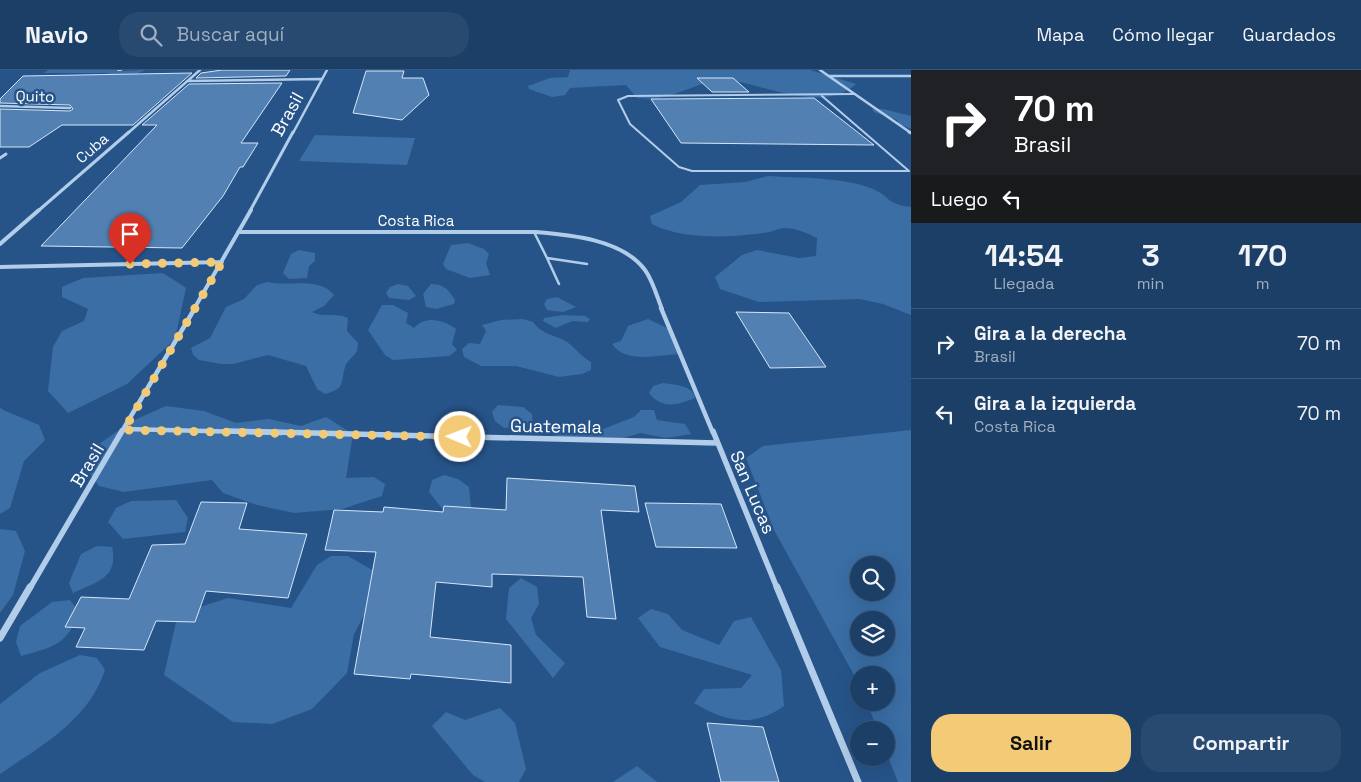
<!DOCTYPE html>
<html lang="es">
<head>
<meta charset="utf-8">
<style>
  :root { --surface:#1c3f67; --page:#294a70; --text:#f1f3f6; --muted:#a0afc0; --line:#3a587b; --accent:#f3cb77 }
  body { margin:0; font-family:"Space Grotesk",sans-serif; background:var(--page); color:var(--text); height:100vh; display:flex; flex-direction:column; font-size:19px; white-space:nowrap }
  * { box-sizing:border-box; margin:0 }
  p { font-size:16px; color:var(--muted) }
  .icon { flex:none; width:28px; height:28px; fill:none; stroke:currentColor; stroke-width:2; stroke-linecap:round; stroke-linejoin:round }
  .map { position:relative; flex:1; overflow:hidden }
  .panel { display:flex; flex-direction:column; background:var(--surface); width:450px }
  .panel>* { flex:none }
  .guide { background:#202124; color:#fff; overflow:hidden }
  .controls { position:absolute; left:850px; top:486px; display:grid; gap:10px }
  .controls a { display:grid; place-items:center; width:45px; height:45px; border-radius:50%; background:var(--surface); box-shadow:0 5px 20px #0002,0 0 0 1px var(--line); font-size:25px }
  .pin { position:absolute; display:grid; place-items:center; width:42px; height:42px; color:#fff; margin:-51px -21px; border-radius:50% 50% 50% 0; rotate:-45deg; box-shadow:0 0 5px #0007 }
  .pin .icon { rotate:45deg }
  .me { position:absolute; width:55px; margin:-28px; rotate:271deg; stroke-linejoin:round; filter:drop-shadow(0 0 4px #0008) }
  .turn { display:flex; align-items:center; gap:18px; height:105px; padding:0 20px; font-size:22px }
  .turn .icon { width:65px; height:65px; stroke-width:2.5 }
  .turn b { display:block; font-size:35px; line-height:42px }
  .then { display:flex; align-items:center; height:48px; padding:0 20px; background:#0003; gap:10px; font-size:19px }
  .eta { display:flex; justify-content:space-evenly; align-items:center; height:85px; text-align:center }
  .eta b { font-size:30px; font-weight:800; line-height:35px }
  .primary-button { display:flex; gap:10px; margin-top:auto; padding:10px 20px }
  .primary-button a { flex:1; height:58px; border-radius:20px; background:var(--accent); color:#111; font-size:20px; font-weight:800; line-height:58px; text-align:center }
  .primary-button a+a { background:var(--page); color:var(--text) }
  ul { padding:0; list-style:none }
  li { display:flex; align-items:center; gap:15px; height:70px; padding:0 20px; border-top:1px solid var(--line) }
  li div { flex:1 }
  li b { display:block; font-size:19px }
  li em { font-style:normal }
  header { display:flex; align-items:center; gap:30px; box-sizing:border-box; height:70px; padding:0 25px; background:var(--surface); border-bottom:1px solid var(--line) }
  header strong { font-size:24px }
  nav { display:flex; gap:28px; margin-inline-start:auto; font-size:18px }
  .search { width:350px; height:45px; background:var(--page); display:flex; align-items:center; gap:12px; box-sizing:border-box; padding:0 18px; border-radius:20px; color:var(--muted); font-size:19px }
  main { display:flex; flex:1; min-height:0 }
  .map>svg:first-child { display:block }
  .green { fill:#3a6ea5; fill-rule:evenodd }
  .building { fill:#5280b2; stroke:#d6e6f7 }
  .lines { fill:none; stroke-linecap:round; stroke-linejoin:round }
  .lane-far1 { stroke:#b2cde9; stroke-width:2 }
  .lane { stroke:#b2cde9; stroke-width:2.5 }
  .street-far5 { stroke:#b2cde9; stroke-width:2.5 }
  .street-far4 { stroke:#b2cde9; stroke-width:3 }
  .street-far3 { stroke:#b2cde9; stroke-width:4 }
  .street-far2 { stroke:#b2cde9; stroke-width:4.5 }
  .street-far1 { stroke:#b2cde9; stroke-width:5.5 }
  .street { stroke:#b2cde9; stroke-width:7 }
  .route { stroke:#f3cb77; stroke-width:9; stroke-dasharray:0 16.2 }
  .labels { text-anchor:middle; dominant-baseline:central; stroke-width:5; stroke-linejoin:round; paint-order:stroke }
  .far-street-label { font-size:15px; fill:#fff; stroke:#265489 }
  .street-label { font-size:18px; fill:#fff; stroke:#265489 }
</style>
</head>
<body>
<header>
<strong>Navio</strong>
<div class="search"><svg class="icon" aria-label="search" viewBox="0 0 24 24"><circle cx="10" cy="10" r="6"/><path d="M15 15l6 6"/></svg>Buscar aquí</div>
<nav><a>Mapa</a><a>Cómo llegar</a><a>Guardados</a></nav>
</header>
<main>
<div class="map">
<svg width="911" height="712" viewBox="0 0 911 712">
  <rect width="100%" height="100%" fill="#265489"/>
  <path class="green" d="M48,0h75l-1,1 24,-1 -16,6 -24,3 3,-6h-65z
    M570,0h240l46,14c-32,29 -86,3 -122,-3 -29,-5 -50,14 -78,17 -6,1 -13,0 -19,0l-11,-13 -56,3 -5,7 -13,2 -23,-8 -1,-3 22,-8 18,-1z
    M872,39h11l28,7v13l-12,-5 -2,-4 -23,-8z
    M315,65l100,3 -8,27 -108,-4z
    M768,106c31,2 77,1 105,13 18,8 13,15 38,18v108l-28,-11 -24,-5 -100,3 -39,-13 -5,-12 27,-22 15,-5 42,8 17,-2 1,-18c-10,-5 -21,-10 -33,-10 -5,0 -10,3 -15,4 -33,6 -87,8 -117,-8l-2,-8 31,-14 19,-17 45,-3z
    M468,173l16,6 5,5 -3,9 4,12 -20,3 -24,-9 -3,-5 8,-19z
    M299,180l16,3v8l-6,5 -2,12 -18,1 -6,-6 8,-19z
    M163,203l23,15 -11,51 -48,45 -59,29 -20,-22 5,-44 9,-16 22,-10 4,-12 -26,-12v-10l21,-9z
    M268,212c20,5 51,-6 66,13l-10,11 -12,6c11,6 24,0 36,6l-1,13 11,12 -1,8c-3,5 -11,11 -12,16 -5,18 1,21 -20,27l-8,-5 -11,-23 -38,-11 -35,9h-12l-22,-4 -6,-5 -2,-7 19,-10 16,-31 18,-8 13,-14z
    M398,214l10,2 8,10 -7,4 -20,-2 -3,-5 4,-6z
    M431,214c13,0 17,5 24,16l-1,4 -18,5 -10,-2 -3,-13z
    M557,227l19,10 -13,5 -16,-2 -3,-6 3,-5z
    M382,235h11l15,8 -2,10 8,5c12,-13 29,-8 42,1l-4,15 5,6 -8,6 -56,4 -8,-5 -17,-25z
    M563,245l22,1 5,3 -2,3 -16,-1 -16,7 -13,-7 1,-3z
    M523,249l10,3c8,12 22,13 34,20 9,6 14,15 24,20v8l-9,4 -23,3 -43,-11h-35l-17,-9 -2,-8 7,-6 11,1 6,-13 -4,-6 19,-5z
    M648,249l21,10 11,25c-21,1 -55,10 -68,-10l9,-3 7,-15z
    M663,313c12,2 30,2 32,15 -17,7 -33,12 -46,-5l4,-7z
    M498,335l25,2 9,7 1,11 -29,3 -9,-7 -3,-9z
    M166,336l38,5 32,12 33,-4 32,7 25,-9 27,17 -7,44 28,-1 11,7 -3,12 -40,13 -48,4 -37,-8 -34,-12 -11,-13 -88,12 -25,-6 -11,-15 4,-22 40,-28z
    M0,337l3,3 36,15 6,15 -21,21 -14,47 -10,6z
    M641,340h13l3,10 28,4 6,10 -25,4 -26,-5 -22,7 -53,1 -22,-11 6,-8 54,7 31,-12z
    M911,360v352h-13l-12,-30v-22h-8l-11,-27 19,-1v-27h-27v9l-85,-154 -28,-72 17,-12zM859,495h27v27h-27zM859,550h27v28h-27z
    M444,405l14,4 11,8 2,21 -27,3 -15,-19 3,-12z
    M176,430l12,18 -3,14 -62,7 -15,-17 8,-14 15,-7z
    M0,459l16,2 9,20 -12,44 -13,18z
    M97,476l15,1c7,31 -16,35 -39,46l-4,-10 12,-29z
    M331,486h17l26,15 5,16 -25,47 -7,39 -35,36 -40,15 -39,-2 -69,-47 12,-53 15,-12 37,-12 63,10 26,-43z
    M521,508l16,9 2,17 -8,14 5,17 29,28 -12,15 -47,-59 3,-31z
    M70,530l8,10c-8,35 -26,37 -57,46l-5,-14 4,-16 32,-24z
    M651,539l17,5 14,16 37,15 15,-24 17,-4 30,53 3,36c-30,22 -59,16 -90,-3l10,-14 37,-1 11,-13 -92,-28 -22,-29z
    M80,585l17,3 8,12c-17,51 -63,75 -105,104v-70l40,-31z
    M500,638l15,15 11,46 -7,13h-34l-12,-7 -41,-49 14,-14 19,8z
    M637,696l20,16h-44z"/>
  <path class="building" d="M222,0h68l-4,6 -90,2 5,-5z
    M366,1h38l-2,7h21l6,17 -27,25 -49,-7z
    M192,3l-59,52h-71l-33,22h-29v-38l70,2 3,-2 -3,-4 -70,-2v-4l23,-23z
    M697,8h36l16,14h-37z
    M282,13l-41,60h17l-15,24h-3l-17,29 -41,52 -141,-2 116,-121h-15l47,-41z
    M814,28l60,47 -193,-2 -30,-44z
    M736,242l53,1 37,54 -56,1z
    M507,408l128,8 4,26 -38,-2 15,109 -29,-2 -4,-40 -91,-3v13l-56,-5 -6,55 81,8v38l-100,-9 -1,5 -56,-5 22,-122 -51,-2 9,-40 49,2 1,-5 59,5 1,-6 62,4z
    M201,432l46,1 -8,26 68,5 -19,64 -82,-7 -11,31 -39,-1 -12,29 -68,-3 9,-19 -20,-1 16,-30 48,2 23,-54 33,-1z
    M645,433l76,1 16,44 -81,-1z
    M707,653l56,4 16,55h-58z"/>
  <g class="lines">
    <path class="lane-far1" d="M118,0h3
      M822,26l87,75h-217l-13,-4 -49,-43 -12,-24 10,-4 227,-2"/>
    <path class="lane" d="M534,162l13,26 40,6
      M547,188l12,26"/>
    <path class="street-far5" d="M820,0l91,63
      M829,6h82
      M187,11l134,-2
      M0,36l70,2
      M128,63l72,-63
      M293,63l34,-63"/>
    <path class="street-far4" d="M909,62l2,1
      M0,88l6,-4
      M38,141l91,-79
      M250,141l43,-79"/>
    <path class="street-far3" d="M238,162h296c36,3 88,7 111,38 8,11 12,27 17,39
      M0,174l39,-34
      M0,197l222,-5
      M194,239l57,-99"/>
    <path class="street-far2" d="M661,238l52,125
      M124,359l158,4
      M121,363l74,-125"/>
    <path class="street-far1" d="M229,361l488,12
      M713,361l64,157
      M30,518l92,-157"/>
    <path class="street" d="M777,517l81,195
      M0,568l30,-51"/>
  </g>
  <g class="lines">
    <path class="route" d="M130,194l92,-2 -98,168 336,7"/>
  </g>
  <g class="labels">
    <g class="far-street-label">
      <text transform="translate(35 26) rotate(1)">Quito</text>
      <text transform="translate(92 78) rotate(-41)">Cuba</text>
      <text x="416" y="150">Costa Rica</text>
    </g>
    <g class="street-label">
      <text transform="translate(287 44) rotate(-61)">Brasil</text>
      <text transform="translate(556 356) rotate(1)">Guatemala</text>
      <text transform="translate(87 395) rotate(-59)">Brasil</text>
      <text transform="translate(753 422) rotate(67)">San Lucas</text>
    </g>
  </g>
</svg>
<div class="controls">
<a><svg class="icon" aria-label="search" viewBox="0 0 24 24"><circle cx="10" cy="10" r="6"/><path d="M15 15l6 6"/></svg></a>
<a><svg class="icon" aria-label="layers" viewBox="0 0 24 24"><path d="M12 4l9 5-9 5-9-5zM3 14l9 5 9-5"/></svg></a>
<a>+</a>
<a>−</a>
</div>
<div class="pin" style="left:130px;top:194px;background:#d93025"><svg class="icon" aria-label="arrive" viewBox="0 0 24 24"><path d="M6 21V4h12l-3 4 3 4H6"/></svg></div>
<svg class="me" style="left:460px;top:367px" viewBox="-20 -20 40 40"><circle r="17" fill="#f3cb77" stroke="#fff" stroke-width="3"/><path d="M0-11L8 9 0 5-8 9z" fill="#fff"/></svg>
</div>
<section class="panel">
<div class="guide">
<div class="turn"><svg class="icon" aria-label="right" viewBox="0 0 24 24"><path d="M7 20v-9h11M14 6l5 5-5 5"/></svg><div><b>70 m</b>Brasil</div></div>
<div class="then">Luego<svg class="icon" aria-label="left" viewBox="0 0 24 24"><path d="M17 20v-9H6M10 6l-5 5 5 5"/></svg></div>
</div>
<div class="eta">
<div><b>14:54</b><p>Llegada</p></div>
<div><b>3</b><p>min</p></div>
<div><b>170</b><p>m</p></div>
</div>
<ul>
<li><svg class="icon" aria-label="right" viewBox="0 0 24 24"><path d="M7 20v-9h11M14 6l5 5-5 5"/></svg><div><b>Gira a la derecha</b><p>Brasil</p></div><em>70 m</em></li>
<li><svg class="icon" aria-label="left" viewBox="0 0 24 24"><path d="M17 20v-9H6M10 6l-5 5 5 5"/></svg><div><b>Gira a la izquierda</b><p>Costa Rica</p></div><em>70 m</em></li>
</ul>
<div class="primary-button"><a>Salir</a><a>Compartir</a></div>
</section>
</main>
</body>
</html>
